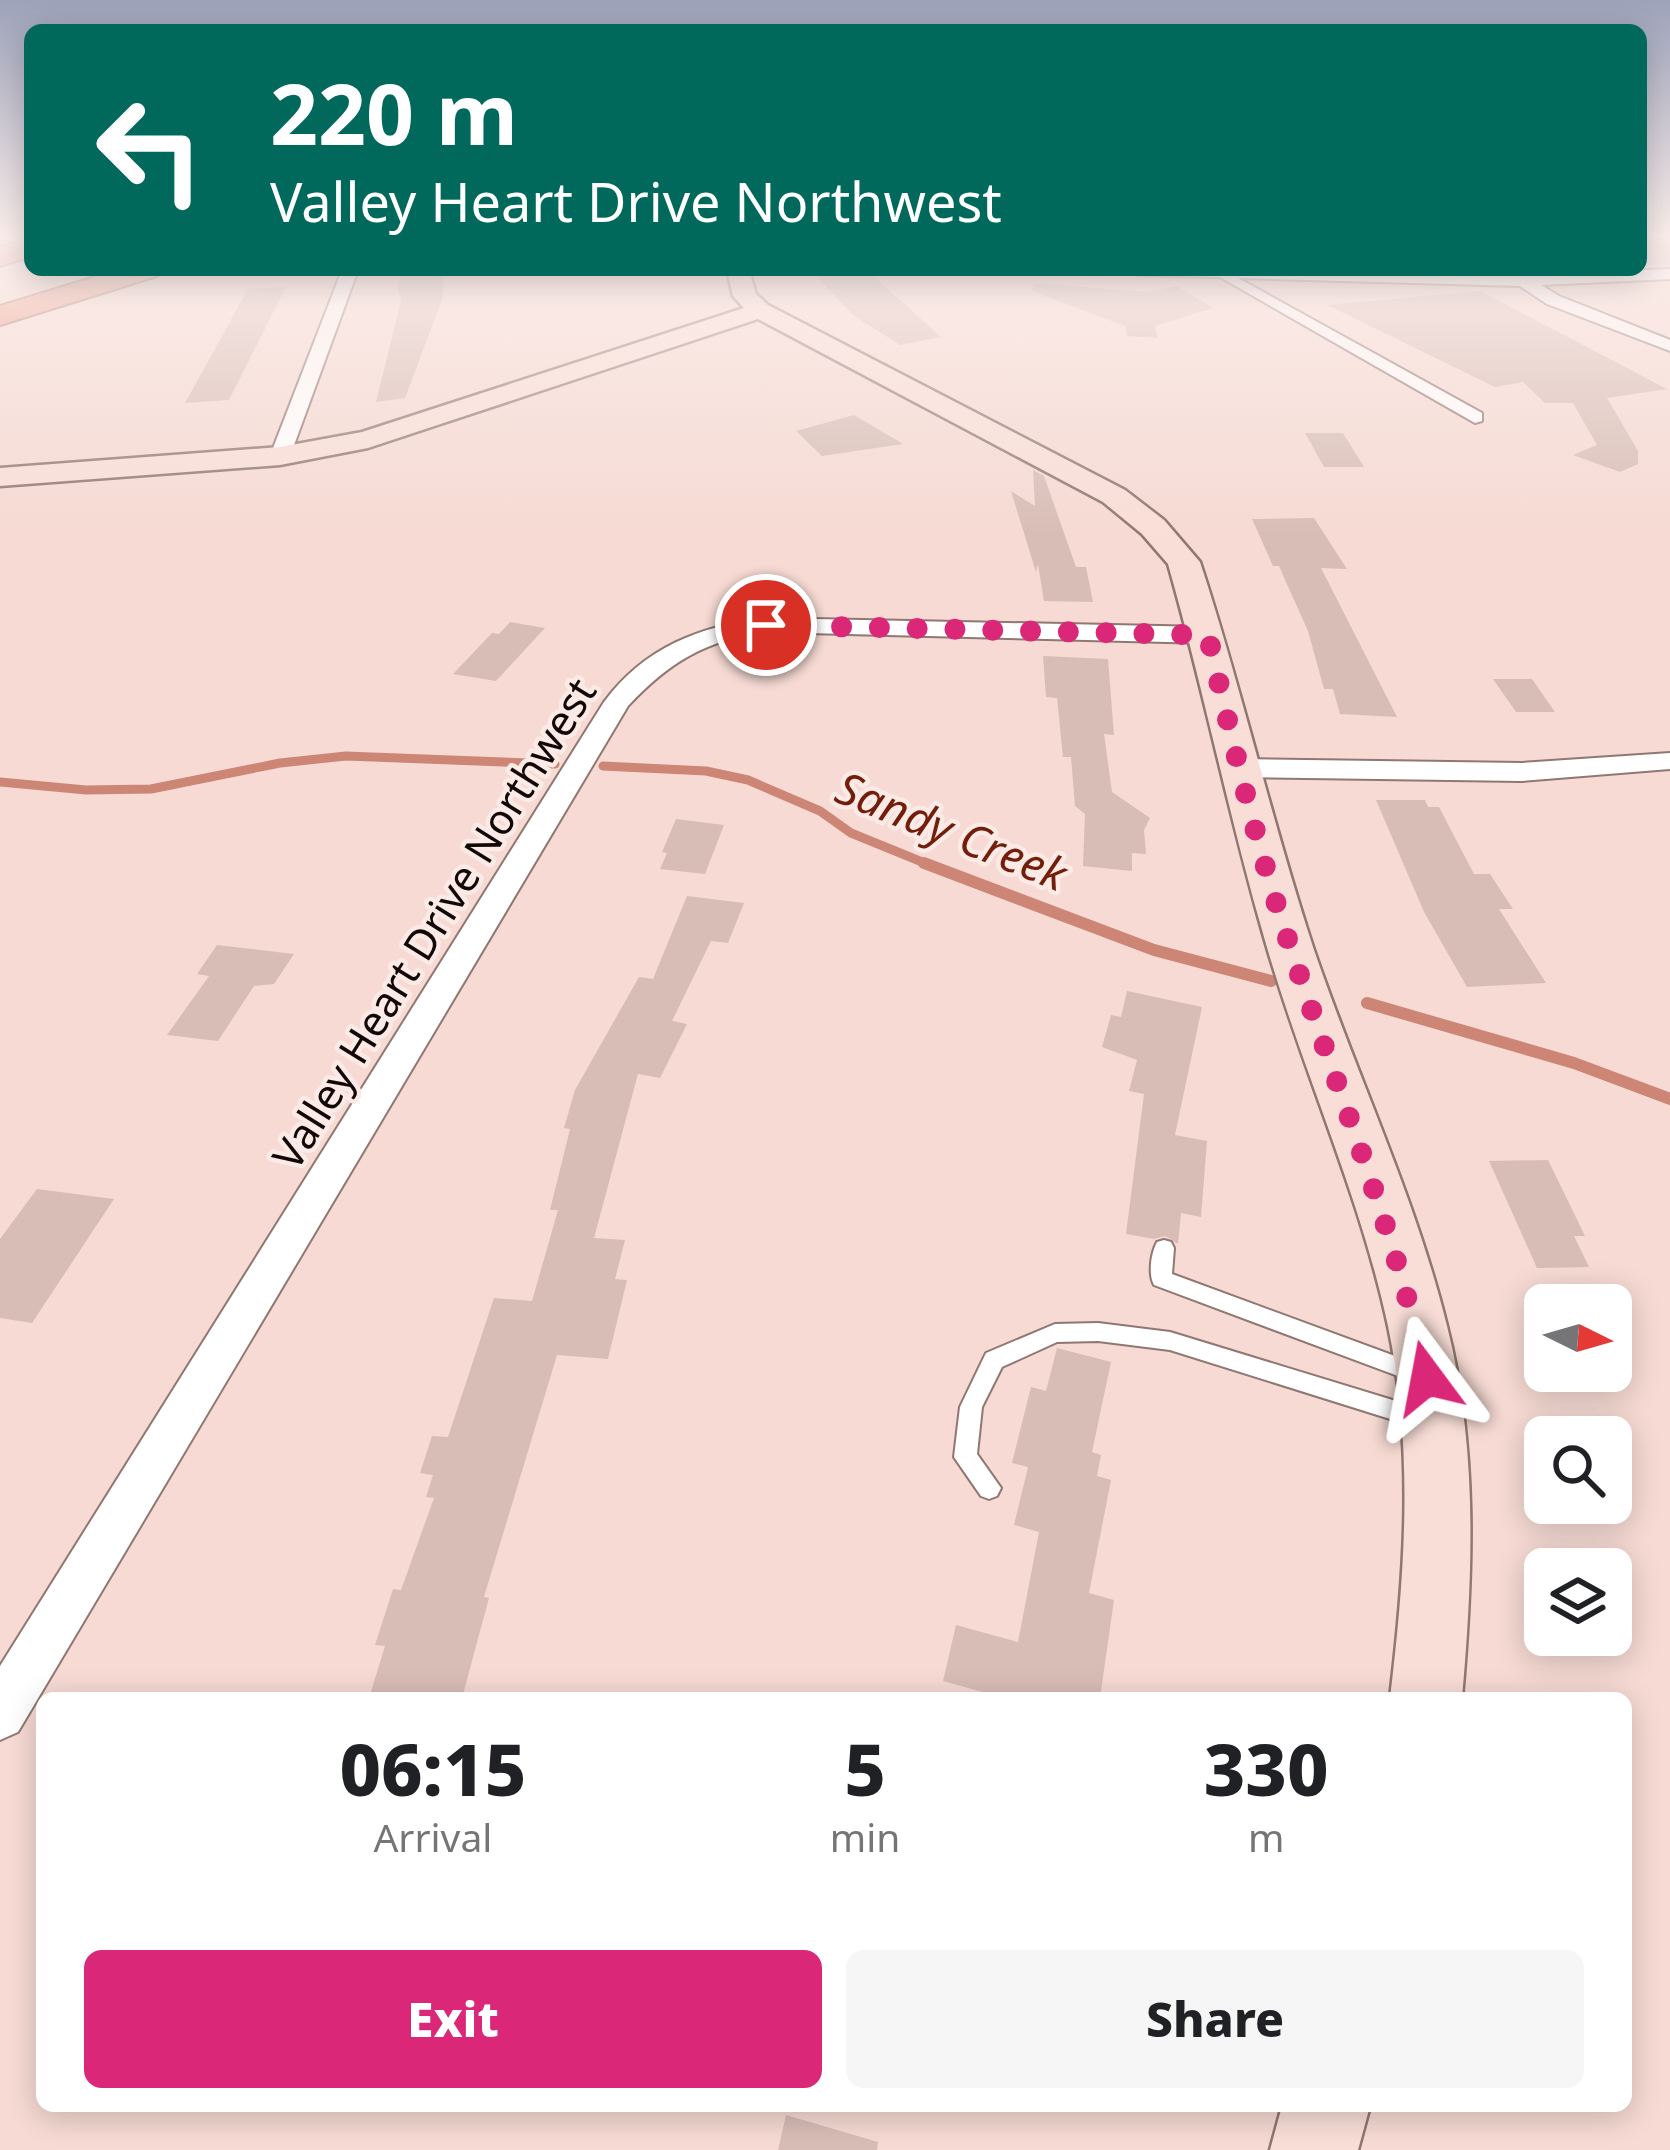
<!DOCTYPE html>
<html lang="en">
<head>
<meta charset="utf-8">
<style>
  :root { --surface:#fff; --page:#f6f6f6; --text:#202124; --muted:#757577; --accent:#db2777 }
  body { margin:0; font-family:"Noto Sans",sans-serif; background:var(--page); color:var(--text); height:100vh; display:flex; flex-direction:column; font-size:45px; white-space:nowrap }
  * { box-sizing:border-box; margin:0 }
  p { font-size:39px; color:var(--muted) }
  .icon { flex:none; width:66px; height:66px; fill:none; stroke:currentColor; stroke-width:2; stroke-linecap:round; stroke-linejoin:round }
  .map { position:relative; flex:1; overflow:hidden }
  .panel { position:absolute; left:36px; top:1692px; width:1596px; height:420px; display:flex; flex-direction:column; background:var(--surface); border-radius:18px; box-shadow:0 6px 30px #0003 }
  .panel>* { flex:none }
  .guide { position:absolute; left:24px; top:24px; width:1623px; height:252px; border-radius:18px; box-shadow:0 6px 30px #0003; background:#00695c; color:#fff; overflow:hidden }
  .needle { width:78px; rotate:95deg }
  .fabs { position:absolute; left:1524px; top:1284px; display:grid; gap:24px }
  .fabs a { display:grid; place-items:center; width:108px; height:108px; border-radius:18px; background:var(--surface); box-shadow:0 6px 30px #0003; font-size:60px }
  .pin { position:absolute; display:grid; place-items:center; width:102px; height:102px; color:#fff; margin:-51px; border:6px solid #fff; border-radius:50%; box-shadow:0 3px 12px #0007 }
  .me { position:absolute; width:132px; margin:-66px; rotate:347deg; stroke-linejoin:round; filter:drop-shadow(0 0 9px #0008) }
  .turn { display:flex; align-items:center; gap:42px; height:252px; padding:0 48px; font-size:54px }
  .turn .icon { width:156px; height:156px; stroke-width:2.5 }
  .turn b { display:block; font-size:84px; line-height:102px }
  .eta { display:flex; justify-content:space-evenly; align-items:center; height:204px; text-align:center }
  .eta b { font-size:72px; font-weight:800; line-height:84px }
  .action { display:flex; gap:24px; margin-top:auto; padding:24px 48px }
  .action a { flex:1; height:138px; border-radius:18px; background:var(--accent); color:#fff; font-size:48px; font-weight:800; line-height:138px; text-align:center }
  .action a+a { background:var(--page); color:var(--text) }
  .map>svg:first-child { display:block }
  .lines { fill:none; stroke-linecap:round; stroke-linejoin:round }
  .stream-far1 { stroke:#cd8676; stroke-width:9 }
  .stream { stroke:#cd8676; stroke-width:12 }
  .building { fill:#d8bdb6 }
  .lane-casing { stroke:#907771; stroke-width:4 }
  .street-casing { stroke:#907771; stroke-width:4 }
  .secondary-casing { stroke:#907771; stroke-width:5 }
  .highway-casing { stroke:#9e6152; stroke-width:4 }
  .lane { fill:#fff; fill-rule:evenodd }
  .street { fill:#fff; fill-rule:evenodd }
  .secondary { fill:#f9ded7; fill-rule:evenodd }
  .highway { fill:#ea907b; fill-rule:evenodd }
  .route { stroke:#db2777; stroke-width:21; stroke-dasharray:0 37.8 }
  .labels { text-anchor:middle; dominant-baseline:central; stroke-width:9; stroke-linejoin:round; paint-order:stroke }
  .street-label { font-size:42px; fill:#120907; stroke:#fbeae6 }
  .water-label { font-size:45px; font-style:italic; fill:#721e0b; stroke:#fbeae6 }
</style>
</head>
<body>
<div class="map">
<svg width="1670" height="2150" viewBox="0 0 1670 2150">
  <rect width="100%" height="100%" fill="#f6dad3"/>
  <g class="lines">
    <path class="stream-far1" d="M603,766l103,5 42,9 72,31 31,22 81,33
      M0,782l86,8 65,-1 129,-26 66,-7 209,8"/>
    <path class="stream" d="M924,863l230,87 117,31
      M1367,1003l207,60 96,36"/>
  </g>
  <path class="building" d="M1641,234h29v31l-29,1z
    M409,270h34v27l-38,101 -29,4 25,-101 -4,-14 5,-15z
    M810,270l60,3 71,64 -41,8 -47,-30z
    M1034,283l114,9 29,-6 36,22 -58,18 3,12 -31,-2 -2,-10 -93,-35z
    M286,287l-57,113 -44,3 63,-114z
    M1480,291l187,98 -60,9 31,53v13l-18,8 -47,-17 24,-10 -24,-42h-28l-22,-21 -28,5 -168,-82z
    M854,415l49,29 -81,12 -26,-25z
    M1305,433h38l21,34h-40z
    M1033,470l11,6 32,91h10l7,35 -49,-1 -6,-37 -2,8 -25,-81 24,15z
    M1314,518l33,51 -26,-1 76,149 -57,-3 -7,-25h-9l-16,-58 -22,-49 -7,-16h-6l-21,-47z
    M510,622l35,6 -49,53 -43,-7 39,-41 7,1z
    M1043,656l65,3 6,76 -10,-1 8,58 38,26 -6,12 2,24 -14,-1v18l-49,-5 2,-52 -10,-8 -4,-49h-8l-6,-59 -11,-1z
    M1493,679h39l23,33h-39z
    M1376,800h49l3,7h11l35,67h16l23,35h-14l47,74 -79,4 -43,-75z
    M676,819l48,6 -19,49 -45,-5 7,-16 -5,-1z
    M687,896l57,7 -16,40 -17,-2 -39,80 15,3 -27,54 -22,-4 -44,164 31,2 -10,39 12,1 -19,79 -51,-4 -73,242 5,1 -27,100h-93l16,-52 -10,-1 18,-56 8,1 33,-92 -8,-1 7,-22 -13,-2 12,-37 16,1 46,-139 38,3 26,-91h-8l20,-81 -6,-1 11,-38 64,-113 14,2z
    M217,945l77,9 -20,30 -20,2 -36,55 -51,-6 42,-59 -12,-2z
    M1127,991l75,16 -27,128 32,6 -6,76 -20,-4 -3,31 -13,-8 -11,3 -28,-5 18,-140 -15,-3 8,-31 -35,-13 9,-32 10,2z
    M1548,1160l37,76h-11l15,31 -52,1 -48,-107z
    M37,1189l77,10 -82,124 -32,-5v-79z
    M1057,1348l54,14 -19,90 9,3 -4,21 14,4 -22,113 25,7 -14,98h-96l-61,-17 13,-56 62,17 21,-110 -25,-7 14,-58 -16,-4 19,-76 15,4z
    M786,2115l92,27 -1,8h-99z"/>
  <g class="lines">
    <g class="lane-casing">
      <path id="lane" d="M1164,1240l7,2 3,6 -2,26 250,92 3,7 -3,7 -8,2 -260,-97c-6,-11 -3,-32 3,-43z
        M1098,1323l72,9 252,77 8,3 3,7 -3,7 -8,3 -252,-79 -72,-9 -41,1 -55,25 -20,40 -5,47 24,34 -4,8 -8,3 -8,-3 -27,-39 6,-50 26,-54 69,-29z"/>
    </g>
    <g class="street-casing">
      <path id="street" d="M1670,269v10l-129,6 18,11 111,44v11l-123,-47 -27,-18 -282,-8 244,135v8l-7,2 -255,-146 -83,-2 -8,-5 386,6z
        M342,270h16l-68,186 -17,4 -3,-4z
        M766,618l441,9 13,8 -13,8 -441,-11c-60,8 -97,30 -138,74l-610,1026 -18,8v-74l604,-964c41,-55 96,-76 162,-84z
        M1670,753v16l-148,12 -284,-4 -14,-9 14,-9 284,4z"/>
    </g>
    <g class="secondary-casing">
      <path id="secondary" d="M727,270h22l7,24 12,11 357,185 39,30 36,42c42,127 71,258 113,385 43,127 102,249 134,379 31,122 26,248 15,372h-72c15,-123 24,-249 -2,-372 -28,-131 -85,-254 -122,-382 -37,-126 -62,-254 -98,-380l-26,-30 -39,-32 -345,-183 -390,129 -88,17 -280,21v-18l280,-21 82,-15 382,-124 -11,-12z
        M1282,2106h88l-12,44h-88z"/>
    </g>
    <g class="highway-casing">
      <path id="highway" d="M30,238v18l-30,10v-19z
        M117,270h45l-5,6 -157,49v-19z"/>
    </g>
    <use href="#lane" class="lane"/>
    <use href="#street" class="street"/>
    <use href="#secondary" class="secondary"/>
    <use href="#highway" class="highway"/>
  </g>
  <linearGradient id="sky" x2="0" y2="1"><stop stop-color="#9da2ba"/><stop offset="0.44" stop-color="#fbeeeb"/><stop offset="1" stop-color="#fbeeeb" stop-opacity="0"/></linearGradient>
  <rect width="1670" height="535" fill="url(#sky)"/>
  <g class="lines">
    <path class="route" d="M766,625l442,10c24,106 49,214 84,317 47,142 103,280 135,426"/>
  </g>
  <g class="labels">
    <g class="street-label">
      <text transform="translate(433 923) rotate(-58)">Valley Heart Drive Northwest</text>
    </g>
    <g class="water-label">
      <text transform="translate(952 830) rotate(22)">Sandy Creek</text>
    </g>
  </g>
</svg>
<div class="fabs">
<a><svg class="needle" viewBox="-14 -14 28 28"><path d="M0-13l5 13h-10z" fill="#e53935"/><path d="M0 13l5-13h-10z" fill="#757577"/></svg></a>
<a><svg class="icon" aria-label="search" viewBox="0 0 24 24"><circle cx="10" cy="10" r="6"/><path d="M15 15l6 6"/></svg></a>
<a><svg class="icon" aria-label="layers" viewBox="0 0 24 24"><path d="M12 4l9 5-9 5-9-5zM3 14l9 5 9-5"/></svg></a>
</div>
<div class="pin" style="left:766px;top:625px;background:#d93025"><svg class="icon" aria-label="arrive" viewBox="0 0 24 24"><path d="M6 21V4h12l-3 4 3 4H6"/></svg></div>
<svg class="me" style="left:1427px;top:1378px" viewBox="-20 -20 40 40"><path d="M0-17L14 15 0 8-14 15z" fill="#db2777" stroke="#fff" stroke-width="4"/></svg>
<div class="guide">
<div class="turn"><svg class="icon" aria-label="left" viewBox="0 0 24 24"><path d="M17 20v-9H6M10 6l-5 5 5 5"/></svg><div><b>220 m</b>Valley Heart Drive Northwest</div></div>
</div>
<section class="panel">
<div class="eta">
<div><b>06:15</b><p>Arrival</p></div>
<div><b>5</b><p>min</p></div>
<div><b>330</b><p>m</p></div>
</div>
<div class="action"><a>Exit</a><a>Share</a></div>
</section>
</div>
</body>
</html>
